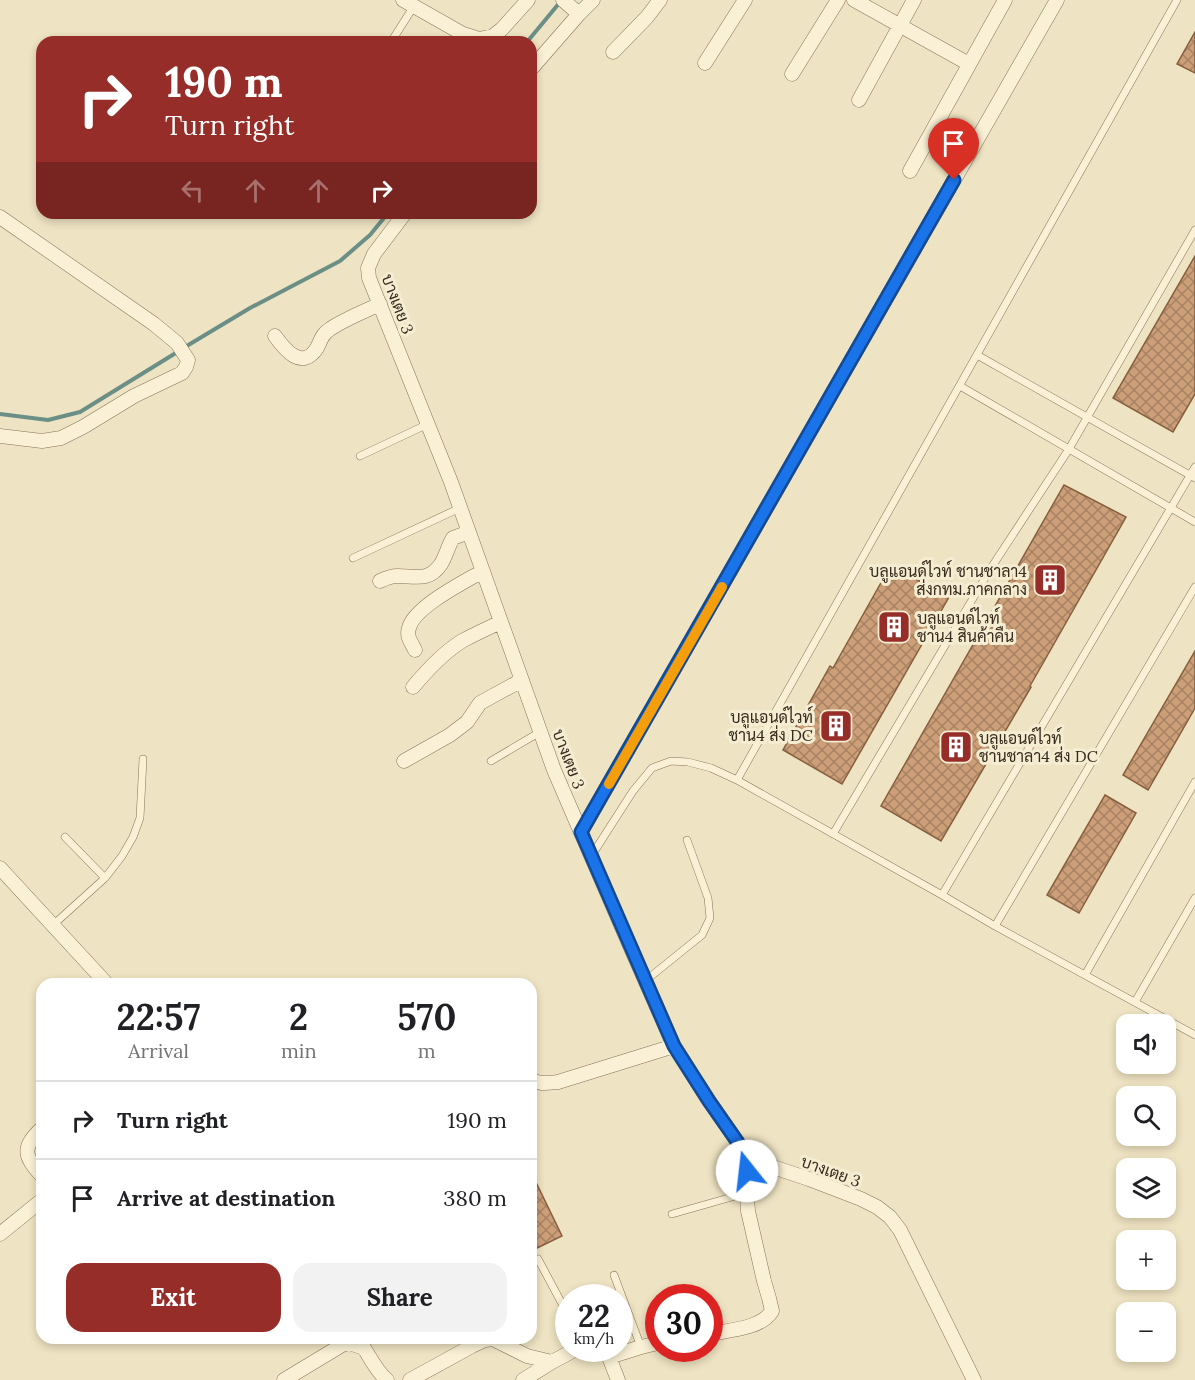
<!DOCTYPE html>
<html lang="en">
<head>
<meta charset="utf-8">
<style>
  :root { --surface:#fff; --page:#f2f2f2; --text:#202124; --muted:#757577; --line:#e0e0e0; --accent:#972d29 }
  body { margin:0; font-family:Lora,Sarabun,serif; background:var(--page); color:var(--text); height:100vh; display:flex; flex-direction:column; font-size:22px; white-space:nowrap }
  * { box-sizing:border-box; margin:0 }
  p { font-size:20px; color:var(--muted) }
  .icon { flex:none; width:33px; height:33px; fill:none; stroke:currentColor; stroke-width:2; stroke-linecap:round; stroke-linejoin:round }
  .map { position:relative; flex:1; overflow:hidden }
  .drawer { position:absolute; left:36px; top:978px; width:501px; height:366px; display:flex; flex-direction:column; background:var(--surface); border-radius:18px; box-shadow:0 3px 9px #0003 }
  .drawer>* { flex:none }
  .top-card { position:absolute; left:36px; top:36px; width:501px; height:183px; border-radius:18px; box-shadow:0 3px 9px #0003; background:#972d29; color:#fff; overflow:hidden }
  .tools { position:absolute; left:1116px; top:1014px; display:grid; gap:12px }
  .tools a { display:grid; place-items:center; width:60px; height:60px; border-radius:12px; background:var(--surface); box-shadow:0 3px 9px #0003; font-size:30px }
  .speed { position:absolute; left:555px; top:1284px; display:flex; gap:12px; font-size:30px; font-weight:700; text-align:center }
  .speed>* { display:grid; place-content:center; width:78px; height:78px; border-radius:50%; background:var(--surface); box-shadow:0 3px 9px #0003; line-height:1 }
  .speed small { font-size:15px; font-weight:400 }
  .speed .limit { border:9px solid #d22; background:#fff; color:#111 }
  .pin { position:absolute; display:grid; place-items:center; width:51px; height:51px; color:#fff; margin:-62px -26px; border-radius:50% 50% 50% 0; rotate:-45deg; box-shadow:0 0 6px #0007 }
  .pin .icon { rotate:45deg }
  .me { position:absolute; width:66px; margin:-33px; rotate:344deg; stroke-linejoin:round; filter:drop-shadow(0 0 4px #0008) }
  .turn { display:flex; align-items:center; gap:21px; height:126px; padding:0 30px; font-size:27px }
  .turn .icon { width:78px; height:78px; stroke-width:2.5 }
  .turn b { display:block; font-size:42px; line-height:51px }
  .lanes { display:flex; align-items:center; height:57px; padding:0 30px; background:#0003; justify-content:center; gap:30px; direction:ltr }
  .lanes .off { opacity:.35 }
  .eta { display:flex; justify-content:space-evenly; align-items:center; height:102px; text-align:center }
  .eta b { font-size:36px; font-weight:800; line-height:42px }
  .cta { display:flex; gap:12px; margin-top:auto; padding:12px 30px }
  .cta a { flex:1; height:69px; border-radius:18px; background:var(--accent); color:#fff; font-size:24px; font-weight:800; line-height:69px; text-align:center }
  .cta a+a { background:var(--page); color:var(--text) }
  ul { padding:0; list-style:none }
  li { display:flex; align-items:center; gap:18px; height:78px; padding:0 30px; border-top:2px solid var(--line) }
  li div { flex:1 }
  li b { display:block; font-size:22px }
  li em { font-style:normal }
  .map>svg:first-child { display:block }
  .lines { fill:none; stroke-linecap:round; stroke-linejoin:round }
  .stream { stroke:#6b8f87; stroke-width:4 }
  .building { fill:url(#building-cross-hatch); stroke:#875f3f; stroke-width:1.5 }
  .service-casing { stroke:#887459; stroke-width:8 }
  .minor-casing { stroke:#887459; stroke-width:15 }
  .service { stroke:#f9f0d5; stroke-width:7 }
  .minor { stroke:#f9f0d5; stroke-width:14 }
  .route-casing { stroke:#114b97; stroke-width:15 }
  .route { stroke:#1a73e8; stroke-width:10 }
  .slow { stroke:#f59e0b; stroke-width:10 }
  .labels { text-anchor:middle; dominant-baseline:central; stroke-width:6; stroke-linejoin:round; paint-order:stroke }
  .street-label { font-size:16px; fill:#382b1d; stroke:#f5edd2 }
  .poi-label { font-size:16px; fill:#382b1d; stroke:#f5edd2; text-anchor:end }
</style>
</head>
<body>
<div class="map">
<svg width="1195" height="1380" viewBox="0 0 1195 1380">
  <defs>
    <pattern id="building-cross-hatch" width="8" height="8" patternUnits="userSpaceOnUse" patternTransform="scale(1.5)"><rect width="8" height="8" fill="#cc9f78"/><path d="M0 0l8 8M0 8l8-8" fill="none" stroke="#a78262"/></pattern>
  </defs>
  <rect width="100%" height="100%" fill="#eee3c2"/>
  <g class="lines">
    <path class="stream" d="M527,42l34,-41
      M185,347l65,-39 90,-47 30,-26 18,-22
      M0,414l48,6 32,-8 99,-61"/>
  </g>
  <path class="building" d="M1195,32v41l-18,-9z
    M1195,256v138l-22,38 -60,-34z
    M1064,485l62,32 -96,169 1,1 -90,154 -60,-35z
    M891,565l58,32 -107,187 -59,-34 47,-84 3,2z
    M1195,651v57l-47,82 -25,-15z
    M1105,795l31,18 -57,100 -32,-18z
    M531,1172l31,64 -31,15z"/>
  <g class="lines">
    <g class="service-casing">
      <path id="service" d="M391,42l23,-36
        M977,355l218,123
        M960,386l235,136
        M360,456l68,-32
        M353,558l107,-50
        M491,761l49,-29
        M737,780l440,-780
        M833,834l158,-266 78,-119 126,-219
        M65,837l40,41
        M592,855l41,-64 19,-23 19,-7 17,1 23,6 26,12 205,115 53,31 200,109
        M942,895l253,-428
        M53,925l52,-47 17,-22 11,-19 7,-19 3,-59
        M995,926l200,-339
        M1085,975l110,-193
        M645,981l57,-46 8,-17 -2,-20 -21,-58
        M1135,1002l60,-104
        M672,1214l74,-21
        M538,1259l30,56
        M614,1275l27,72"/>
    </g>
    <g class="minor-casing">
      <path id="minor" d="M403,0l60,34 16,5 14,-3 9,-7 26,-29
        M563,0l16,14
        M854,0l115,64
        M613,52l34,-35 13,-17
        M705,63l40,-63
        M531,69l48,-55 14,-14
        M792,74l46,-74
        M859,100l55,-100
        M910,171l95,-171
        M405,213l-31,41 -6,14 1,10 82,204 103,288 76,176 44,100 35,55 39,56 16,7 45,15 52,20 16,8 13,10 10,13 74,150
        M0,217l154,107 23,19 11,17 -2,7 -4,6 -48,23 -51,31 -22,11 -19,3 -42,-5
        M275,336c10,14 27,35 42,12 4,-8 5,-14 13,-19 15,-10 33,-17 50,-25
        M380,581c6,-3 11,-5 18,-5 17,0 31,6 43,-12 5,-8 7,-18 12,-26l16,-6
        M415,650c-4,-8 -9,-14 -6,-22 5,-21 55,-46 74,-57
        M413,687c15,-18 30,-34 49,-46 13,-7 26,-13 39,-19
        M404,761l46,-26 17,-13 13,-19 42,-23
        M581,832l476,-832
        M0,868l107,116
        M531,1079c8,6 17,4 27,3l116,-36
        M42,1128c-21,20 -18,28 0,48
        M0,1234l42,-34
        M710,1334c19,-4 51,-5 62,-23l-3,-13 -5,-17 -16,-70 -2,-27 2,-27
        M284,1380l58,-35 7,-2 15,5c7,11 13,24 23,32
        M410,1380l62,-34 13,-6 8,-1 34,17 25,6
        M523,1380l29,-18 26,-14
        M618,1380l-9,-23 32,-10 17,-4"/>
    </g>
    <use href="#service" class="service"/>
    <use href="#minor" class="minor"/>
  </g>
  <g class="lines">
    <g class="route-casing">
      <path id="route" d="M747,1171l1,-14 -39,-56 -35,-55 -93,-214 373,-652"/>
    </g>
    <use href="#route" class="route"/>
    <path class="slow" d="M609,784l113,-197"/>
  </g>
  <defs>
    <g id="building-square" transform="scale(1.725)"><rect x="-9" y="-9" width="18" height="18" rx="4" fill="#972d29" stroke="#f5edd2"/><path d="M-4-6H4V6H1V3H-1V6H-4ZM-2.5-4.3h1.7v1.8h-1.7ZM.8-4.3h1.7v1.8H.8ZM-2.5-1h1.7V.8h-1.7ZM.8-1h1.7V.8H.8Z" fill="#fff"/></g>
  </defs>
  <g fill-rule="evenodd">
    <use href="#building-square" x="1050" y="580"/>
    <use href="#building-square" x="894" y="627"/>
    <use href="#building-square" x="836" y="726"/>
    <use href="#building-square" x="956" y="747"/>
  </g>
  <g class="labels">
    <g class="street-label">
      <text transform="translate(398 304) rotate(69)">บางเตย 3</text>
      <text transform="translate(569 759) rotate(69)">บางเตย 3</text>
      <text transform="translate(831 1171) rotate(20)">บางเตย 3</text>
    </g>
    <g class="poi-label">
      <text x="1027" y="571">บลูแอนด์ไวท์ ชานชาลา4<tspan x="1027" dy="18">ส่งกทม.ภาคกลาง</tspan></text>
      <text x="917" y="618" text-anchor="start">บลูแอนด์ไวท์<tspan x="917" dy="18">ชาน4 สินค้าคืน</tspan></text>
      <text x="813" y="717">บลูแอนด์ไวท์<tspan x="813" dy="18">ชาน4 ส่ง DC</tspan></text>
      <text x="979" y="738" text-anchor="start">บลูแอนด์ไวท์<tspan x="979" dy="18">ชานชาลา4 ส่ง DC</tspan></text>
    </g>
  </g>
</svg>
<div class="tools">
<a><svg class="icon" aria-label="sound" viewBox="0 0 24 24"><path d="M4 9h4l5-4v14l-5-4H4zM17 9q2 3 0 6"/></svg></a>
<a><svg class="icon" aria-label="search" viewBox="0 0 24 24"><circle cx="10" cy="10" r="6"/><path d="M15 15l6 6"/></svg></a>
<a><svg class="icon" aria-label="layers" viewBox="0 0 24 24"><path d="M12 4l9 5-9 5-9-5zM3 14l9 5 9-5"/></svg></a>
<a>+</a>
<a>−</a>
</div>
<div class="speed"><div>22<small>km/h</small></div><div class="limit">30</div></div>
<div class="pin" style="left:954px;top:180px;background:#d93025"><svg class="icon" aria-label="arrive" viewBox="0 0 24 24"><path d="M6 21V4h12l-3 4 3 4H6"/></svg></div>
<svg class="me" style="left:747px;top:1171px" viewBox="-20 -20 40 40"><circle r="19" fill="#fff"/><path d="M0-13L10 11 0 6-10 11z" fill="#1a73e8"/></svg>
<div class="top-card">
<div class="turn"><svg class="icon" aria-label="right" viewBox="0 0 24 24"><path d="M7 20v-9h11M14 6l5 5-5 5"/></svg><div><b>190 m</b>Turn right</div></div>
<div class="lanes"><svg class="icon off" aria-label="left" viewBox="0 0 24 24"><path d="M17 20v-9H6M10 6l-5 5 5 5"/></svg><svg class="icon off" aria-label="ahead" viewBox="0 0 24 24"><path d="M12 20V5M6 11l6-6 6 6"/></svg><svg class="icon off" aria-label="ahead" viewBox="0 0 24 24"><path d="M12 20V5M6 11l6-6 6 6"/></svg><svg class="icon" aria-label="right" viewBox="0 0 24 24"><path d="M7 20v-9h11M14 6l5 5-5 5"/></svg></div>
</div>
<section class="drawer">
<div class="eta">
<div><b>22:57</b><p>Arrival</p></div>
<div><b>2</b><p>min</p></div>
<div><b>570</b><p>m</p></div>
</div>
<ul>
<li><svg class="icon" aria-label="right" viewBox="0 0 24 24"><path d="M7 20v-9h11M14 6l5 5-5 5"/></svg><div><b>Turn right</b></div><em>190 m</em></li>
<li><svg class="icon" aria-label="arrive" viewBox="0 0 24 24"><path d="M6 21V4h12l-3 4 3 4H6"/></svg><div><b>Arrive at destination</b></div><em>380 m</em></li>
</ul>
<div class="cta"><a>Exit</a><a>Share</a></div>
</section>
</div>
</body>
</html>
